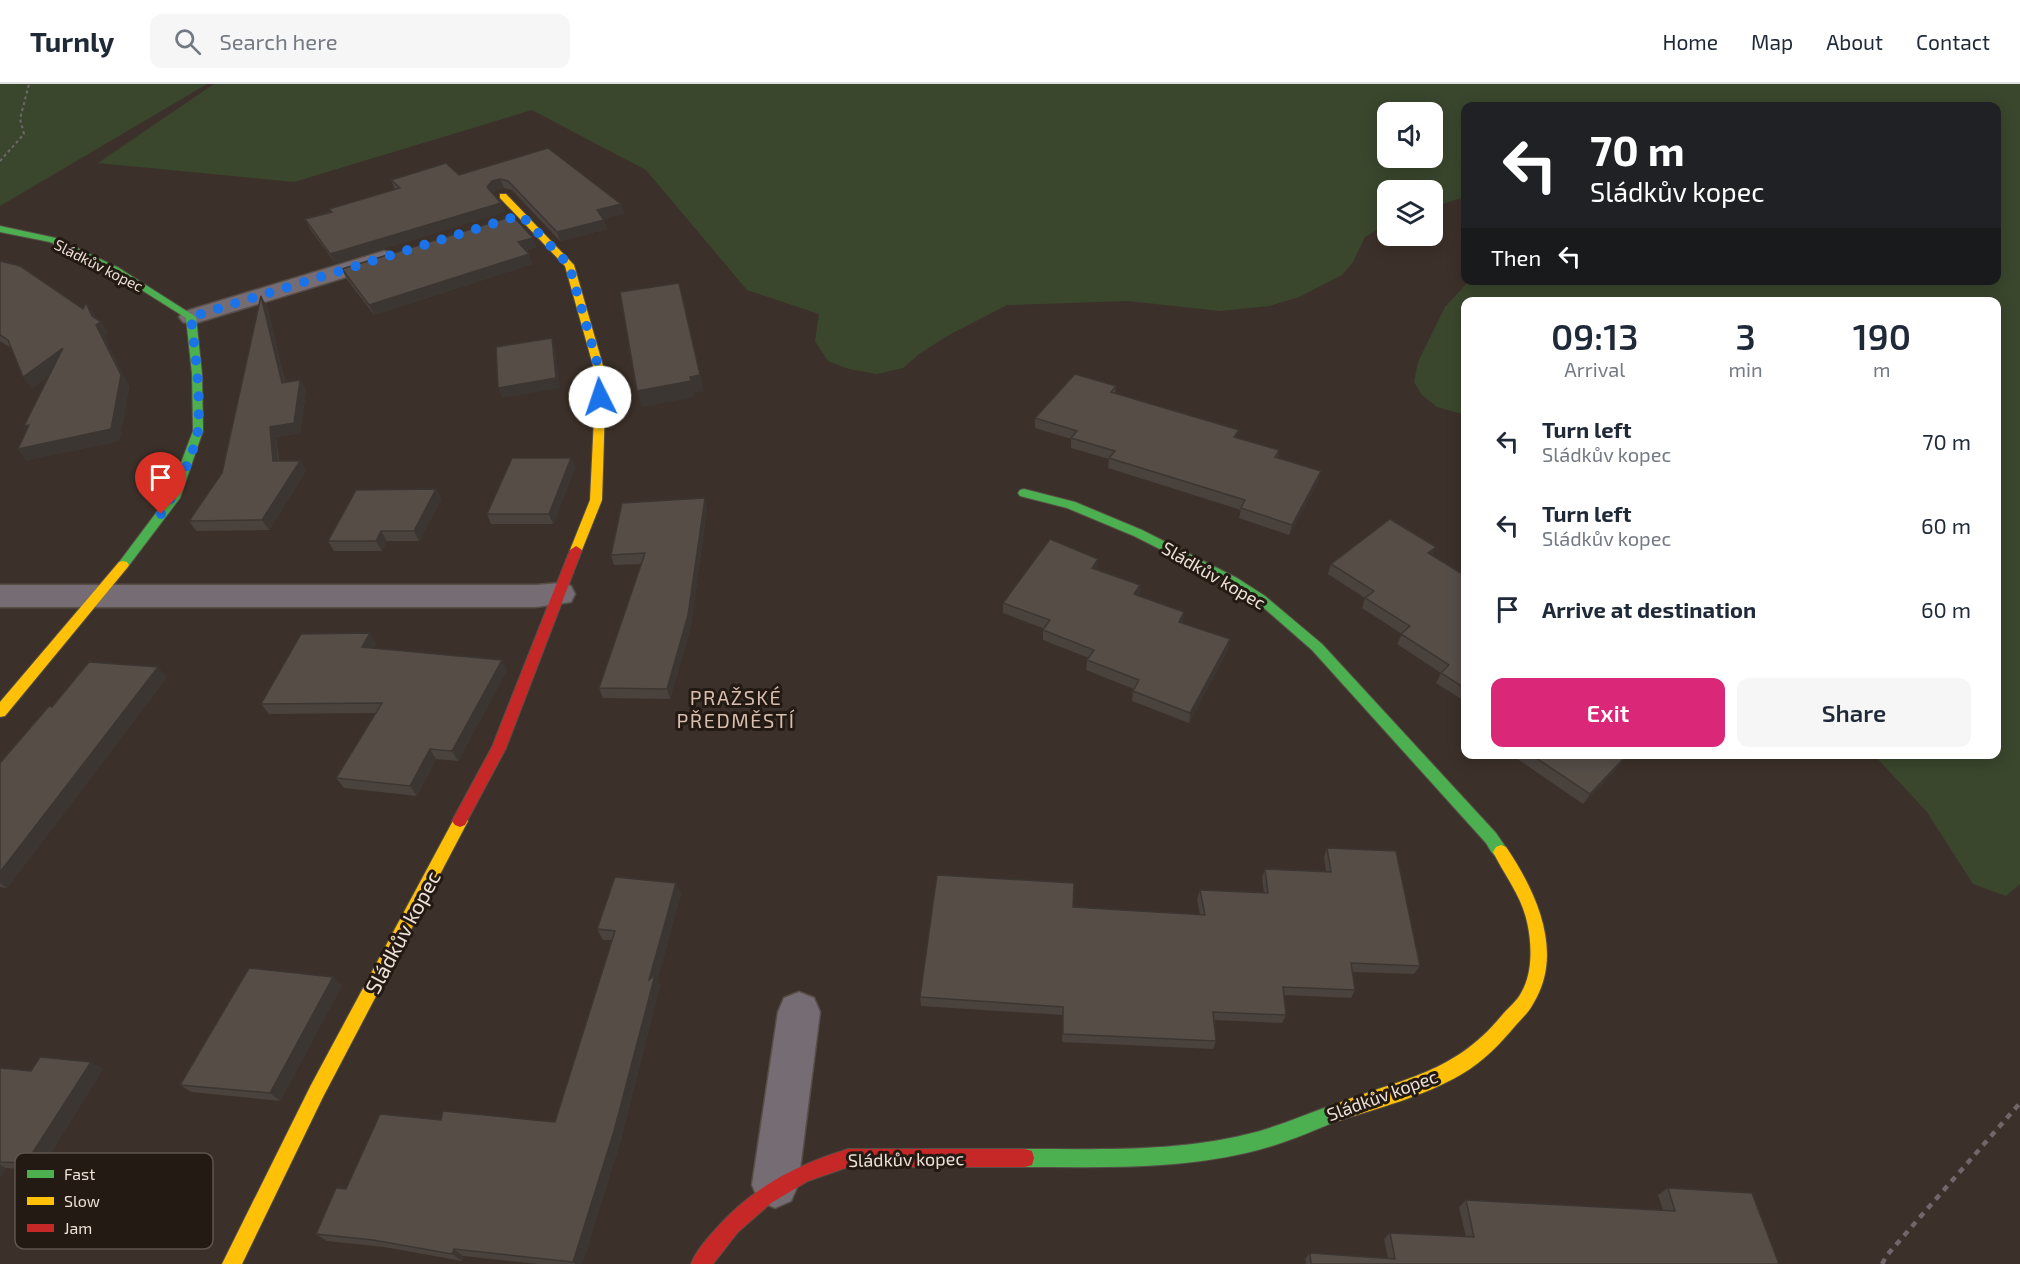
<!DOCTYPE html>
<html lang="en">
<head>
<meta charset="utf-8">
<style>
  :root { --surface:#fff; --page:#f6f6f7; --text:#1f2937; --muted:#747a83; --line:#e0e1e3; --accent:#db2777 }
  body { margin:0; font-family:"Exo 2",sans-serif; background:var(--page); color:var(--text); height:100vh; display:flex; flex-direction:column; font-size:22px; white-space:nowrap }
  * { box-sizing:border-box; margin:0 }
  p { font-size:20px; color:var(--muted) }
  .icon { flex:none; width:33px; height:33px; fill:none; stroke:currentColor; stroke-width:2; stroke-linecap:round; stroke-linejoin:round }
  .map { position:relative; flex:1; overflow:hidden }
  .side { position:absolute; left:1461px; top:213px; width:540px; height:462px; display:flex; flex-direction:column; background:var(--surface); border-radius:12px; box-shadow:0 3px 15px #0003 }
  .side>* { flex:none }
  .hud { position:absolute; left:1461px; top:18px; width:540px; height:183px; border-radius:12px; box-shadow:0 3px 15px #0003; background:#202124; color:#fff; overflow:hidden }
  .tools { position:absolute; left:1377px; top:18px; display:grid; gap:12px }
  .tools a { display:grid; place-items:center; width:66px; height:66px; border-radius:12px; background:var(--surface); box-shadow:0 3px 15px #0003; font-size:30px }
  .pin { position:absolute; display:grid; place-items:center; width:51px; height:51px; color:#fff; margin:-62px -26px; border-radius:50% 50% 50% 0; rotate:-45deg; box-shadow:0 0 6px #0007 }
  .pin .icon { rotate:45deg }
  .me { position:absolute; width:66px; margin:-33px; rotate:356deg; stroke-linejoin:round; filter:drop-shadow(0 0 4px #0008) }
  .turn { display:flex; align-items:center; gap:21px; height:126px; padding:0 30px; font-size:27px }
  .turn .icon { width:78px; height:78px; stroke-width:2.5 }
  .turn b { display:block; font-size:42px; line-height:51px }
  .then { display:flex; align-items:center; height:57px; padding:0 30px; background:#0003; gap:12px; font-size:22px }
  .eta { display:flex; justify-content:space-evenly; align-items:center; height:102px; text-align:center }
  .eta b { font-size:36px; font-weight:600; line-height:42px }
  .action { display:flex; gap:12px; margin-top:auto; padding:12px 30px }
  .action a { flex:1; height:69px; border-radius:12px; background:var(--accent); color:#fff; font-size:24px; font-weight:600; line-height:69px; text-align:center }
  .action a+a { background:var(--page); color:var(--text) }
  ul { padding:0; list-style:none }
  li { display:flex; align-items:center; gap:18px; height:84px; padding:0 30px }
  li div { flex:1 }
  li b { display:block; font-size:22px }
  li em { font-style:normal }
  header { display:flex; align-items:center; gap:36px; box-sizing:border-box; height:84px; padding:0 30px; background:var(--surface); border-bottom:2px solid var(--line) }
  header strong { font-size:28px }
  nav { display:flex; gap:33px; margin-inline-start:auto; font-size:21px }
  .search { width:420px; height:54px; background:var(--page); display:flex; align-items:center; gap:15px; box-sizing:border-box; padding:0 21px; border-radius:12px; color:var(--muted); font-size:22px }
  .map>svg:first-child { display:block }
  .green { fill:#3a472d; fill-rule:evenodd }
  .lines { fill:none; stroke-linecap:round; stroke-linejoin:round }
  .street-casing { stroke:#574e47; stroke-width:3 }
  .fast-casing { stroke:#574e47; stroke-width:2 }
  .slow-casing { stroke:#574e47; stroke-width:2 }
  .jam-casing { stroke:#574e47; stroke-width:2 }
  .path-far1 { stroke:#71676b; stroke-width:2; stroke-dasharray:3 3; stroke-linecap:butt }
  .path { stroke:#71676b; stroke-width:4.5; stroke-dasharray:6 6; stroke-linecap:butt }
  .street { fill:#756c74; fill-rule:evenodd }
  .fast { fill:#4caf50; fill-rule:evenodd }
  .slow { fill:#ffc107; fill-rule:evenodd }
  .jam { fill:#c62828; fill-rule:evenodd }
  .wall { fill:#4a423d }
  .shaded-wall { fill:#3c3632 }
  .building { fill:#564d47; stroke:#3c3632; stroke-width:1.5 }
  .route { stroke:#1a73e8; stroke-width:10; stroke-dasharray:0 18 }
  .labels { text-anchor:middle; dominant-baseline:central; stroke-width:6; stroke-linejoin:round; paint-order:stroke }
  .far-street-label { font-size:15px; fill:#ede0d7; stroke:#231a14 }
  .street-label { font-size:18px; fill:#ede0d7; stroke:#231a14 }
  .neighbourhood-label { font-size:20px; letter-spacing:1.5px; fill:#d8beae; stroke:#231a14 }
  .near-street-label { font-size:21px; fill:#ede0d7; stroke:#231a14 }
  .key { fill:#231a14; stroke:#60554e; stroke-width:1.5 }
  .key-label { font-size:16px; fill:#ede0d7 }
</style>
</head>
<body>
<header>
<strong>Turnly</strong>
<div class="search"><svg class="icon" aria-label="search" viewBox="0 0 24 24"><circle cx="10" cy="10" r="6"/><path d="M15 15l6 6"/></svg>Search here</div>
<nav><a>Home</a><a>Map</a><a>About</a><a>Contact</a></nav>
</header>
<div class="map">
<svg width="2020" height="1180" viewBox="0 0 2020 1180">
  <rect width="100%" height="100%" fill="#3c312a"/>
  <path class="green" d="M0,0h207l-207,122z
    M214,0h1806v800l-14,12 -33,-12 -46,-72 -53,-57 122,-1v-452h-530l-1,113 -28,-8 -15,-12 -8,-13 4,-20 27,-55 24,-26 527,-1v-174h-530l-1,91 -32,10 -1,-17h-44l-1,34 -22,13 -12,25 -11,13 -43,22 -30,9 -49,5 -92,-10 -121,4 -60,31 -28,18 -16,14 -26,6 -28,-5 -21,-8 -13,-20 4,-27 -72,-24 -101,-120 -114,-60 -238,72 -196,-19zM1432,28v46h-44v-46z"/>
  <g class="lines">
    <g class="street-casing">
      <path id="street" d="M384,167l8,2 3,5 -3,5 -193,59 -8,2 -8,-2 -4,-5 4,-5z
        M560,499l11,3 4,8 -4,8 -35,5h-536v-22h536z
        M799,908l15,6 6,14 -22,173 -7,16 -16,7 -16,-7 -7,-16 26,-173 6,-14z"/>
    </g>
    <g class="fast-casing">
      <path id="fast" d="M0,142l56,12 63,30 77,49 6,57 1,57 -23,67 -53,70h-8l-2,-3 51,-68 25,-66 -1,-57 -6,-56 -73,-46 -63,-30 -50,-10z
        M1024,405l51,13 67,28 95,48 28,18 57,48 174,189 13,19 -3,5c-11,4 -15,-6 -20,-14l-174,-193 -55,-48 -28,-18 -95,-48 -67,-28 -47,-12 -2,-3 2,-3z
        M1335,1020l6,3 3,6 -3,6c-30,13 -63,27 -95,34 -73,17 -147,14 -221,14l-7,-2 -2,-7 2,-7 7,-2c74,0 151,3 223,-15 30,-7 58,-20 87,-30z"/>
    </g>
    <g class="slow-casing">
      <path id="slow" d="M500,110h6l68,71 32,111 -4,124 -20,50 -6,4 -6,-4 20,-50 6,-124 -31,-110 -65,-68z
        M123,477l4,1 2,3 -2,3 -122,148 -5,1v-15l119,-140z
        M460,731l5,2 3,4 -145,276 -81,167h-20l89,-179 144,-268z
        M1501,761l5,2c30,44 59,106 27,157 -4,8 -11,14 -17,21 -16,19 -32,36 -54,49 -39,23 -84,34 -127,48l-6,-3 -3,-6 3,-6c69,-29 123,-30 174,-93 6,-7 14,-13 18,-21 12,-20 11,-49 6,-71 -6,-27 -22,-46 -34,-70l3,-5z"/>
    </g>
    <g class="jam-casing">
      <path id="jam" d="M576,462l6,4 -76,198 -41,77 -5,2 -5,-2 -3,-4 40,-74 78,-197z
        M848,1065h177l7,2 2,7 -2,7 -7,2h-177l-40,14 -37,22 -33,29 -25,32h-22c5,-13 15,-24 24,-34 36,-42 81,-65 133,-81z"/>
    </g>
    <path class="path-far1" d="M0,77l24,-27 -4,-15 9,-35"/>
    <path class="path" d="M1882,1180l5,-9 133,-152"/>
    <use href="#street" class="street"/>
    <use href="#fast" class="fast"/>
    <use href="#slow" class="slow"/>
    <use href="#jam" class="jam"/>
  </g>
  <path class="wall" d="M548,64l76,65 -21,6 4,10 -47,12 -48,-51 -8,-2 -9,2 -2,3 8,10 3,9 -169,51 -25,-34 -5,-10 26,-7 -2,-3 66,-19 -4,-10 68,-5z
    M537,163l-12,3 4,4 3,10 -158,51 -28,-37 -4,-9z
    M0,177l83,48 11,5 2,5 12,14 -4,3 25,51 -10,54 -92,19 -9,-11 9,-19 22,-55 -17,13 -21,-40 -11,-7z
    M267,222l18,76 15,-2 6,10 -6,43 -24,4 3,24h21l6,10 -37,59 -73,1 -7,-10 33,-48z
    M1116,302l-1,7 122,45 42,12 -2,8 44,13 -3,10 -29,54 -50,-17 2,-8 -133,-42 1,-9 -38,-11v-9l-36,-11v-10z
    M575,384l-22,56h-62l-4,-10z
    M436,405l5,10 -22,42h-32l-5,10h-48l-6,-10z
    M707,424l-16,117 -21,74 -67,-1 -4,-10 43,-124 -28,1 -3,-10z
    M1432,472l34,20v126l-30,-19 5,-10 -44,-29 5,-10 -40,-26 3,-10 -37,-24 3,-10z
    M1097,485l43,16 -1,11 44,26 -1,1 48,16 -2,10 -39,74 -57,-22 1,-10 1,-2 -48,-19 1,-10 2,-2 -46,-18v-10l2,-1 -42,-16v-10z
    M376,559l-3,5 134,22 -49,91 -22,-2 -19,37 -73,-8 -8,-10 40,-65 -107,1 -8,-10z
    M167,593l-160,211 -7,-1v-124l52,-56z
    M1510,670h120l-47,50z
    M1327,764l93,118 -6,8 -62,-2 3,18 -4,8 -67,-3 2,20 -4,8 -68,-3 2,21 -3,8 -151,-7 1,-27 -142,-9 -1,-9 153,-90 127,8 -3,-16 3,-9 64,3 -2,-15 3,-9 61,2 -2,-14z
    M681,809l-24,87 3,5 -39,154 -39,125h-44l-75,-8 -1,5 -78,-14 -57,-6 -11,-7 30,-45 95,-69 114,2 57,-182h-9l-6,-11z
    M342,901l-62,116 -89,-9 -11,-7z
    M0,984l31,3 72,-2 -63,101 -34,-2 -6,10z
    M1668,1104l111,76h-473l-1,-5 5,-6 78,5 -4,-19 6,-6 76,4 -7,-30 7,-7 197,10 -5,-15z"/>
  <path class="shaded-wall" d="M500,95l4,9 -9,2 -4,6 -4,-9 5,-6z
    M501,119l3,9 -169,51 -5,-9z
    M621,120l3,9 -24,7 -3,-10z
    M604,136l3,9 -47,12 -3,-9z
    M533,154l4,9 -16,4 -3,-9z
    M529,170l3,10 -158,51 -5,-10z
    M679,199l25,108 -10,2 1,4 -53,10 -5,-16z
    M261,212l6,10 20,87 -5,-10z
    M86,219l8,11 4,9 3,-1 7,11 -4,3 25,51 -10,54 -92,19 -9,-11 74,-133z
    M552,254l3,10 5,40 -58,10 -4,-10z
    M63,264l9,11 -40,29 -9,-11z
    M300,296l6,10 -6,43 -24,4 3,34 -6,-10 -3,-34z
    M571,374l4,10 -22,56 -4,-10z
    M300,377l6,10 -37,59 -7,-10z
    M1321,387l-3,10 -29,54 3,-10z
    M436,405l5,10 -22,42 -5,-10z
    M705,414l2,10 -16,117 -21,74 -3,-10z
    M381,447l6,10 -5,10 -6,-10z
    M1436,463l-4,10 -4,-4z
    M1098,475l-1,10 -5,-1z
    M1140,501l-1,10 -6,9 1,-10z
    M1184,528l-1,10 -5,10 1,-10z
    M370,549l6,10 -7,14 -7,-10z
    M1230,555l-2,10 -39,74 1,-10z
    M502,576l5,10 -49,91 -6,-10z
    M158,583l9,10 -160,211 -7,-5v-11z
    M430,665l6,10 -19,37 -7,-10z
    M1628,670h2l-47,50 7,-10z
    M676,799l5,10 -24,87 3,5 -39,154 -39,125h-7l-2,-2 76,-282z
    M333,893l9,8 -62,116 -10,-8z
    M91,978l12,7 -63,101 -14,-7z
    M0,1081l6,3 -6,10z
    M454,1165l9,7 -1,5 -10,-7z"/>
  <path class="building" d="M548,64l73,56 -24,6 7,10 -47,12 -49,-51 -8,-2 -8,2 -5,6 14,16 -171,51 -25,-35 27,-7 -3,-3 71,-21 -9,-8 55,-17 13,12z
    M513,132l20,22 -15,4 11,12 -160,51 -27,-36z
    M0,177l20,5 63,43 3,-6 6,13 9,6 -5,3 25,50 -10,54 -93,20 11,-24 -5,1 39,-78 -40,29 -15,-37 -8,-5z
    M679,199l21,92 -10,2 1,4 -54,10 -17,-99z
    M261,212l21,87 18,-3 -6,43 -24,4 3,34h27l-38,59 -73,1 33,-48z
    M552,254l4,40 -58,10 -2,-41z
    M1075,290l41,12 -5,6 128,38 -5,7 45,13 -4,7 46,14 -29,54 -51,-17 4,-8 -136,-42 6,-7 -44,-13 6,-7 -42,-13z
    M512,374h59l-22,56h-62z
    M436,405l-22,42h-33l-5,10h-48l28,-51z
    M705,414l-17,117 -21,74 -68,-1 46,-135 -34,2 11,-52z
    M1390,435l46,28 -8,6 38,23v10l-2,1 2,1v101l-25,-16 8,-8 -48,-31 9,-8 -45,-28 9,-7 -43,-27z
    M1050,455l48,20 -6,9 48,17 -6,9 50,18 -5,10 51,17 -40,74 -57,-22 6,-11 -52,-20 7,-10 -51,-20 7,-10 -47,-17z
    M370,549l-8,14 140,13 -50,91 -22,-2 -20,37 -74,-8 46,-75 -121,1 40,-70z
    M89,578l69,5 -158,205v-109l49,-57 3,1z
    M1530,670h98l-38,40z
    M1327,764l69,3 24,115 -69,-3 4,27 -72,-3 3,28 -73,-3 3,29 -153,-7v-27l-143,-10 17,-122 137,8 -1,24 132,8 -5,-25 68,3 -3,-24 66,3z
    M615,793l61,6 -27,97 6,-5 -41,156 -41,131 -119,-13 -2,5 -79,-14 -57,-6 20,-46 10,1 34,-75 61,6 2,-9 112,11 60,-191 -18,-2z
    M249,884l84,9 -63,116 -90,-8z
    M40,973l51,5 -65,101 -26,-1v-94l31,3z
    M1668,1104l84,5 27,71h-468l-1,-11 85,6 -5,-26 84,4 -8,-37 209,11z"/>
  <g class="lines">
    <path class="route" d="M161,430c12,-16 36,-66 37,-85 3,-37 -3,-75 -7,-112l330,-102 48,50 32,111 -1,21"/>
  </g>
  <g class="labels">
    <g class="far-street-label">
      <text transform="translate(99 181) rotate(27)">Sládkův kopec</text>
    </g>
    <g class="street-label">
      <text transform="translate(1214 491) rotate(30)">Sládkův kopec</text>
      <text transform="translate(1382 1011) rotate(-20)">Sládkův kopec</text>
      <text transform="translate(906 1075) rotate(-1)">Sládkův kopec</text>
    </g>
    <g class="neighbourhood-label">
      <text x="736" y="613">PRAŽSKÉ<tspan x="736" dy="23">PŘEDMĚSTÍ</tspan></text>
    </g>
    <g class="near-street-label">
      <text transform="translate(402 848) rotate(-62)">Sládkův kopec</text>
    </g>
  </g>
  <rect x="15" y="1069" width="198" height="96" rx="9" class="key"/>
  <rect x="27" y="1086" width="27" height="8" fill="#4caf50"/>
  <rect x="27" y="1113" width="27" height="8" fill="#ffc107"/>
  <rect x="27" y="1140" width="27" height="8" fill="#c62828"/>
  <g class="key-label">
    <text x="64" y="1096">Fast</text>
    <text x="64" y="1123">Slow</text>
    <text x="64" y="1150">Jam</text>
  </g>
</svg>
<div class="tools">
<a><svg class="icon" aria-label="sound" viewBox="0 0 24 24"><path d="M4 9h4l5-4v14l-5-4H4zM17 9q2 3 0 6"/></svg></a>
<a><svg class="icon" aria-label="layers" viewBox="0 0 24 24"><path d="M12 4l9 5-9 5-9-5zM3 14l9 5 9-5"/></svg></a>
</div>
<div class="pin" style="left:161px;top:430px;background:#d93025"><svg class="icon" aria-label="arrive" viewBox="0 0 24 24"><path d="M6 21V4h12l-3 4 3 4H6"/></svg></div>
<svg class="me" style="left:600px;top:313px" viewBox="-20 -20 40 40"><circle r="19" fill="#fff"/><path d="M0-13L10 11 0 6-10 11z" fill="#1a73e8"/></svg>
<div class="hud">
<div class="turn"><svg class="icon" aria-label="left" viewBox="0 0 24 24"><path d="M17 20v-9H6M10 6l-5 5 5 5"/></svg><div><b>70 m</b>Sládkův kopec</div></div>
<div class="then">Then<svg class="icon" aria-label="left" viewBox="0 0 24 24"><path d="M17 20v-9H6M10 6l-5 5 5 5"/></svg></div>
</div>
<section class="side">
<div class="eta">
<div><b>09:13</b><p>Arrival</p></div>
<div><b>3</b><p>min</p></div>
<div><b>190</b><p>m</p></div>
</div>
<ul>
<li><svg class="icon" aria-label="left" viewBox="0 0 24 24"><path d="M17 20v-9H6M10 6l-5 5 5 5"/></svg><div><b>Turn left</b><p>Sládkův kopec</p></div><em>70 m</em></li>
<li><svg class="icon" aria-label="left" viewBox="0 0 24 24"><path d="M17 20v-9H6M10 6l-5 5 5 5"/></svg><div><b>Turn left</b><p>Sládkův kopec</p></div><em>60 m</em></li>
<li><svg class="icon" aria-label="arrive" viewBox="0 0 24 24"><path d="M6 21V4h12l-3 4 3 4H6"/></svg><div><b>Arrive at destination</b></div><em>60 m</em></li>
</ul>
<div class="action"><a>Exit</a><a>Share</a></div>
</section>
</div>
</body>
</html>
